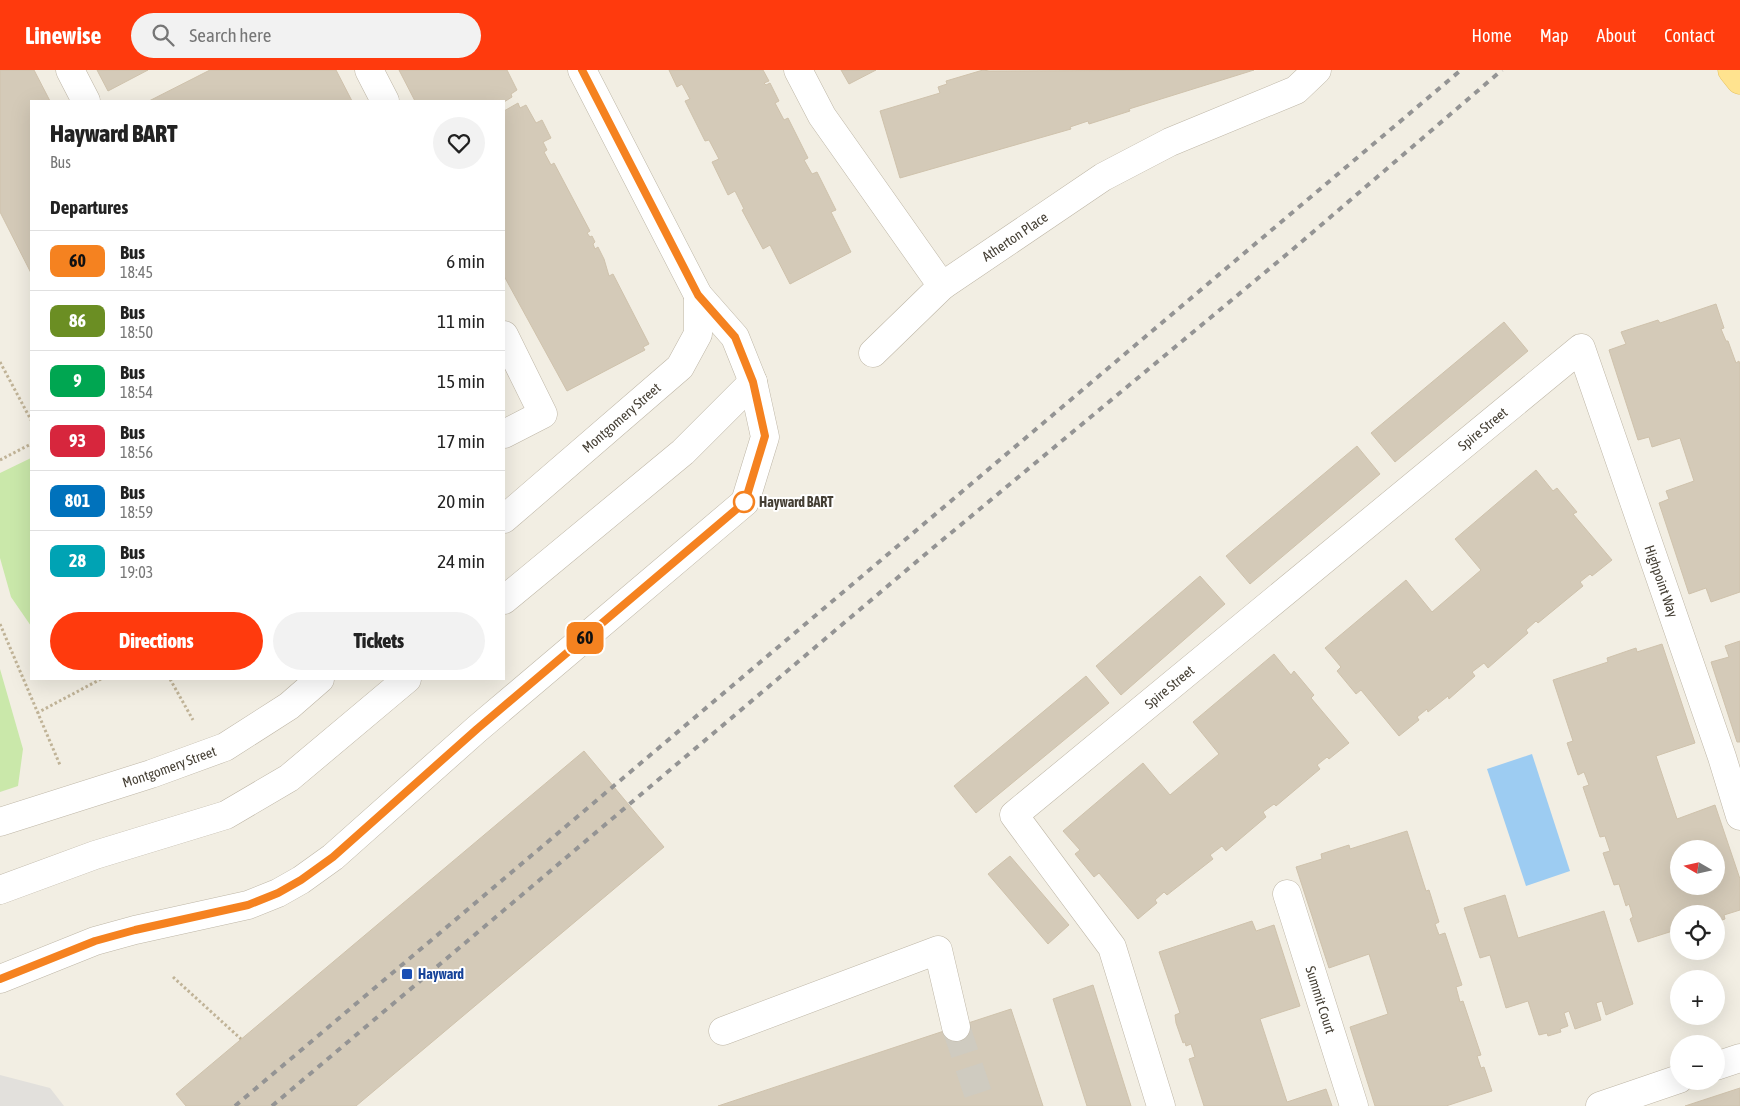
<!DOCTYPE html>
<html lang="en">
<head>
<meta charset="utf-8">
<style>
  body { margin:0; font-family:"Asap Condensed",sans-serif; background:#f2f2f2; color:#222; height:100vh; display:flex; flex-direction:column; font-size:19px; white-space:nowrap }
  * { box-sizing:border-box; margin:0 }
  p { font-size:16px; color:#767676 }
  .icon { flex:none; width:28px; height:28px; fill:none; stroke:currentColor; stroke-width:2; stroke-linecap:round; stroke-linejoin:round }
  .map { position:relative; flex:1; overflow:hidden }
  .sheet { position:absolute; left:30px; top:30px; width:475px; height:580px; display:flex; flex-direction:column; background:#fff; border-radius:0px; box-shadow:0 5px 20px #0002 }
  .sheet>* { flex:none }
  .badge { padding:0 10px; border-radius:8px; font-size:18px; line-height:32px }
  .needle { width:32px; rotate:279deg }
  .tools { position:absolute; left:1670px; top:770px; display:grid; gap:10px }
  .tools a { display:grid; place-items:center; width:55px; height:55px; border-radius:50%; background:#fff; box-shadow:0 5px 20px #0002; font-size:25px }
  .map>.badge { position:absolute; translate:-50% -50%; box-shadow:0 0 0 2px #fff }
  h2 { padding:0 20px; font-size:19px; line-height:45px }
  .round { display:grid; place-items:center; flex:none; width:52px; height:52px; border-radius:26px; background:#f2f2f2 }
  .overview { display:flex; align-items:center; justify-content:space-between; height:85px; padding:0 20px }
  h1 { font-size:24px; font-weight:800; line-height:38px }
  .button { display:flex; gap:10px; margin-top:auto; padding:10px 20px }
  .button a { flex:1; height:58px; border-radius:30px; background:#ff3a0d; color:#fff; font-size:20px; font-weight:800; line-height:58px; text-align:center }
  .button a+a { background:#f2f2f2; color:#222 }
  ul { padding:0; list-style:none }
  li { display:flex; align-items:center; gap:15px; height:60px; padding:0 20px; border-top:1px solid #e0e0e0 }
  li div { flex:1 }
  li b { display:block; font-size:19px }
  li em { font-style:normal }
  li .badge { min-width:55px; font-weight:700; text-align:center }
  header { display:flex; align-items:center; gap:30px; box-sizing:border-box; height:70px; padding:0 25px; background:#ff3a0d; color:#fff }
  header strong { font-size:24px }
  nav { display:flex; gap:28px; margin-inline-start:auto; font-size:18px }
  .search { width:350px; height:45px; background:#f2f2f2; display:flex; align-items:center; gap:12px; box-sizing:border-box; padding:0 18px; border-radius:28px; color:#767676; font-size:19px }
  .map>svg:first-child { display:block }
  .green { fill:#cae8aa }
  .parking { fill:#e2e0dc }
  .water { fill:#9dccf2 }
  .building { fill:#d4cab8; stroke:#cfc2ac; fill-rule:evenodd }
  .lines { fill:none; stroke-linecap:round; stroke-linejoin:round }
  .minor-tunnel { stroke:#cfcbc0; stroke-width:28; stroke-dasharray:28 14; stroke-linecap:butt }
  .minor-casing { stroke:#beb6a6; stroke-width:29 }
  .major-casing { stroke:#e6c25d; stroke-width:29 }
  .path { stroke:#c0b397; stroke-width:3; stroke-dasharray:2.5 2.5; stroke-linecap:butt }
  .minor { stroke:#fff; stroke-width:28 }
  .major { stroke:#ffe38f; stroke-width:28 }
  .rail { stroke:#949494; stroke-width:4; stroke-dasharray:6 6; stroke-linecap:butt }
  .line-casing { stroke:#fff; stroke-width:11 }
  .line { stroke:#f58220; stroke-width:8 }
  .stop-dot { fill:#fff; stroke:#f58220; stroke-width:2.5 }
  .transit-dot { fill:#1a4fb4; stroke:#fff; stroke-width:2 }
  .labels { text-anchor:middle; stroke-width:4; stroke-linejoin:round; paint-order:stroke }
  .street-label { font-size:14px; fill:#443e33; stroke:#fff }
  .stop-label { font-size:14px; font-weight:bold; fill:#443e33; stroke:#fff; text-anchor:start }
  .transit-label { font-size:14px; font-weight:bold; fill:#164399; stroke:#fff; text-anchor:start }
</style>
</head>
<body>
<header>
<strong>Linewise</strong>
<div class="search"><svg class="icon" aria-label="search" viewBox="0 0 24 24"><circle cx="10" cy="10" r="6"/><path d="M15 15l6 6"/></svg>Search here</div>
<nav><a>Home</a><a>Map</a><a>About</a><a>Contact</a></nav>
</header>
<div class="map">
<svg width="1740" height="1036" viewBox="0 0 1740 1036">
  <rect width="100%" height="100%" fill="#f2eee3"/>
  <path class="green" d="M31,388V556L11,527L0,488V403Z
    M0,599L23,679L18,716L0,722Z"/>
  <path class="parking" d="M0,1005L50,1018L64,1036H0Z"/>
  <path class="water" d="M1532,684L1570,801L1526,816L1487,699Z"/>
  <path class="building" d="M0,0H34L50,31H31V203L0,142Z
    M97,0H148L108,21Z
    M210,0H336L352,31H149Z
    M399,0H507L517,20L511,24L512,27L504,32L415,31Z
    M669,0H763L769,11L764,13L766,15L770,13L779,31L775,33L784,50L788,48L808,88L804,90L812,104L817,102L836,140L831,142L851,182L790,214L770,175L763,179L742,140L744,139L735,121L728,125L712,92L719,89L709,70L705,71L685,31L690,29L682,14L677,17Z
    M841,0H876L849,14Z
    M983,0L989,1L1254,0L1129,39L1130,41L1089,54L1088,51L1070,57L1071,59L900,108L880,41L940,23L938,17L947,14L946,11Z
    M518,33L520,38L526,35L536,53L542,50L551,68L543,72L547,80L544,82L551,95L554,93L590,161L587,163L590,167L592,166L595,172L593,174L595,179L598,177L604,189L609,206L613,204L649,274L643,277L645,280L567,321L504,206V41Z
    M1716,234L1724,258L1721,259L1726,271H1728L1736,293L1739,291L1740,295V522L1711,532L1706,518L1689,524L1659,433L1669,429L1666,421L1694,411L1680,368L1652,377L1649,367L1638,370L1609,280L1626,274L1621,262L1658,250L1660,253Z
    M1504,252L1528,281L1395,392L1371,363Z
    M1357,376L1380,404L1250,514L1226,486Z
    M1536,400L1553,421L1557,418L1577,442L1573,444L1612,490L1592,506L1590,504L1580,512L1583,516L1538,553L1536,551L1526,560L1528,563L1488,598L1484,593L1472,602L1475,606L1449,629L1448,626L1428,642L1427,639L1417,647L1419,650L1399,666L1361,620L1356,624L1337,601L1341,597L1325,578L1406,510L1432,542L1481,500L1455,469Z
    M1200,506L1225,534L1121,625L1096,596Z
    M1740,571V672H1737L1711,592L1729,587L1725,576Z
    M1662,574L1695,673L1656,686L1677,749L1715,735L1740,809V840L1724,845L1725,849L1716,852V844H1679V859L1638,872L1630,849L1633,847L1629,834L1626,836L1619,814L1614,815L1603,783L1610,781L1605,766L1600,767L1583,717L1589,715L1584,702L1578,705L1567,673L1573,671L1553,610L1608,592L1607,588L1636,578L1637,582ZM1679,779H1716V816H1679Z
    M1274,584L1291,605L1294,601L1314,625L1311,628L1349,673L1329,689L1327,687L1317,695L1320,699L1276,736L1274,734L1263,742L1266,747L1226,781L1222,776L1210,785L1213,789L1167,825L1164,822L1155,830L1157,833L1138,849L1099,803L1094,807L1075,784L1080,780L1063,761L1143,693L1170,725L1219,684L1193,652Z
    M1086,606L1109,633L976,743L954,716Z
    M584,681L664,777L356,1036H186L176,1024Z
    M1407,761L1426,821L1429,820L1439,852L1435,854L1439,865L1445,863L1462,915L1456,917L1460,932L1463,931L1481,985L1477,986L1481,998L1484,997L1492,1021L1446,1036H1375L1350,957L1388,944L1369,884L1329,898L1296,797L1322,789L1321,784L1349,775L1350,779Z
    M1010,786L1069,855L1048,874L988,804Z
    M1505,825L1518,868L1604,841L1633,934L1606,945L1602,931L1596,933L1601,950L1575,959L1569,941L1564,943L1568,956L1560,959L1561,962L1548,966L1547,963L1539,965L1528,931L1506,938L1490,885L1480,888L1464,838Z
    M1252,851L1256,861L1274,855L1300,936L1260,949L1287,1032L1326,1019L1332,1036H1204L1189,989L1195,987L1191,974L1186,976L1185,972L1183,973L1176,953L1175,945L1180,943L1159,882Z
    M1093,915L1131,1036H1087L1053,929Z
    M1011,939L1043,1036H718L956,957Z
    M1740,1018V1036H1685Z"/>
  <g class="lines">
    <path class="minor-tunnel" d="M956,957L982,1036"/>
    <g class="minor-casing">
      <g id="minor">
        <path d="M70,0L86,31"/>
        <path d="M369,0L385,31"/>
        <path id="s1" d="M798,0L822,46L942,216L1103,107L1170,72L1296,20L1317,0"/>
        <path d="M504,265L543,344L504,364"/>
        <path d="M873,283L942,216"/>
        <path id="s2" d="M504,449L680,297L698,264V225"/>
        <path d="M504,530L683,382L753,312"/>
        <path id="s3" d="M0,752L151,704L225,677L289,636L320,609"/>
        <path d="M0,820L95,785L226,745L289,708L407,609"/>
        <path id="s4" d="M1287,824L1354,1036"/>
        <path d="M0,909L95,871L135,860L248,835L278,823L301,810L333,787L477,659L745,432L765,367L753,312L735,267L698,225L582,0"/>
        <path d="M723,961L938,880L956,957"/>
        <path d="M1716,996L1740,988"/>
        <path id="s5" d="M1161,1036L1112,877L1014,745L1581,278L1722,687L1740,746"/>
        <path d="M1600,1036L1679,1009"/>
      </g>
    </g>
    <g class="major-casing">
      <path id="major" d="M1732,0L1740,10"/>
    </g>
    <path class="path" d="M0,292L31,350
      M0,390L31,374
      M0,554L60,695
      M170,609L193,650
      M37,643L101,609
      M173,907L241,969"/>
    <use href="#minor" class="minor"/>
    <use href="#major" class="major"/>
    <path class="rail" d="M235,1036L1461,0
      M272,1036L928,482L1292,180L1502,0"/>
  </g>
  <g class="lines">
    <g class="line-casing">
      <path id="line" d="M0,909L95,871L135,860L248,835L278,823L301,810L333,787L477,659L745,432L765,366L753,312L735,267L698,225L582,0"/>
    </g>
    <use href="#line" class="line"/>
  </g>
  <circle class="stop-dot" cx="744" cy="432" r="10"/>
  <rect class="transit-dot" x="401" y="898" width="12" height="12" rx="2.5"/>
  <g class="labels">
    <g class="street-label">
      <text dy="5" stroke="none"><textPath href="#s1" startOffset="348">Atherton Place</textPath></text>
      <text dy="5" stroke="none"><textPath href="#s2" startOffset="155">Montgomery Street</textPath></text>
      <text dy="5" stroke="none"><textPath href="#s5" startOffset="938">Spire Street</textPath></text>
      <text dy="5" stroke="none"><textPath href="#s5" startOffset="1312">Highpoint Way</textPath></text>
      <text dy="5" stroke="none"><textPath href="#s5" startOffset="532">Spire Street</textPath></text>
      <text dy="5" stroke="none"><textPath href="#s3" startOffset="178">Montgomery Street</textPath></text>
      <text dy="5" stroke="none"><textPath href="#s4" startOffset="111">Summit Court</textPath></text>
    </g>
    <g class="stop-label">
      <text x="759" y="437">Hayward BART</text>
    </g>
    <g class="transit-label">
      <text x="418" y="909">Hayward</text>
    </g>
  </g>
</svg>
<div class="tools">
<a><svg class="needle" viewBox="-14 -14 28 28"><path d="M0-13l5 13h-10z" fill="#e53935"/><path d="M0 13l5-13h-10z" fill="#767676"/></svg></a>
<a><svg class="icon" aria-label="locate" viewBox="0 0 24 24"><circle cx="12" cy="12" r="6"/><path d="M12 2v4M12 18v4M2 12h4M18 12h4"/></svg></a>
<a>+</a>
<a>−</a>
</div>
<b class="badge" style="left:585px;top:568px;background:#f58220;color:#111">60</b>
<section class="sheet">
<div class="overview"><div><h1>Hayward BART</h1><p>Bus</p></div><a class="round"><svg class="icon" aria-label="heart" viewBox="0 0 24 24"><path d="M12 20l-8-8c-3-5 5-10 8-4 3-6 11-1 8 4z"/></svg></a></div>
<h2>Departures</h2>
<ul>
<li><span class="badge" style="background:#f58220;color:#111">60</span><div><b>Bus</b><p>18:45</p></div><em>6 min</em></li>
<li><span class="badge" style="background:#6b8e23;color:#fff">86</span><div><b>Bus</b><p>18:50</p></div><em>11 min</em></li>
<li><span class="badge" style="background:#00a651;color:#fff">9</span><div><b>Bus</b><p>18:54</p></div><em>15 min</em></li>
<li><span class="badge" style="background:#d7263d;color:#fff">93</span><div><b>Bus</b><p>18:56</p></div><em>17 min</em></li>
<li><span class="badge" style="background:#0072bc;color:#fff">801</span><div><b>Bus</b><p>18:59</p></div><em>20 min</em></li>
<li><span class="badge" style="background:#00a3b4;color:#fff">28</span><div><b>Bus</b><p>19:03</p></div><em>24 min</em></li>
</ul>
<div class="button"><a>Directions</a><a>Tickets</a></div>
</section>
</div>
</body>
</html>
